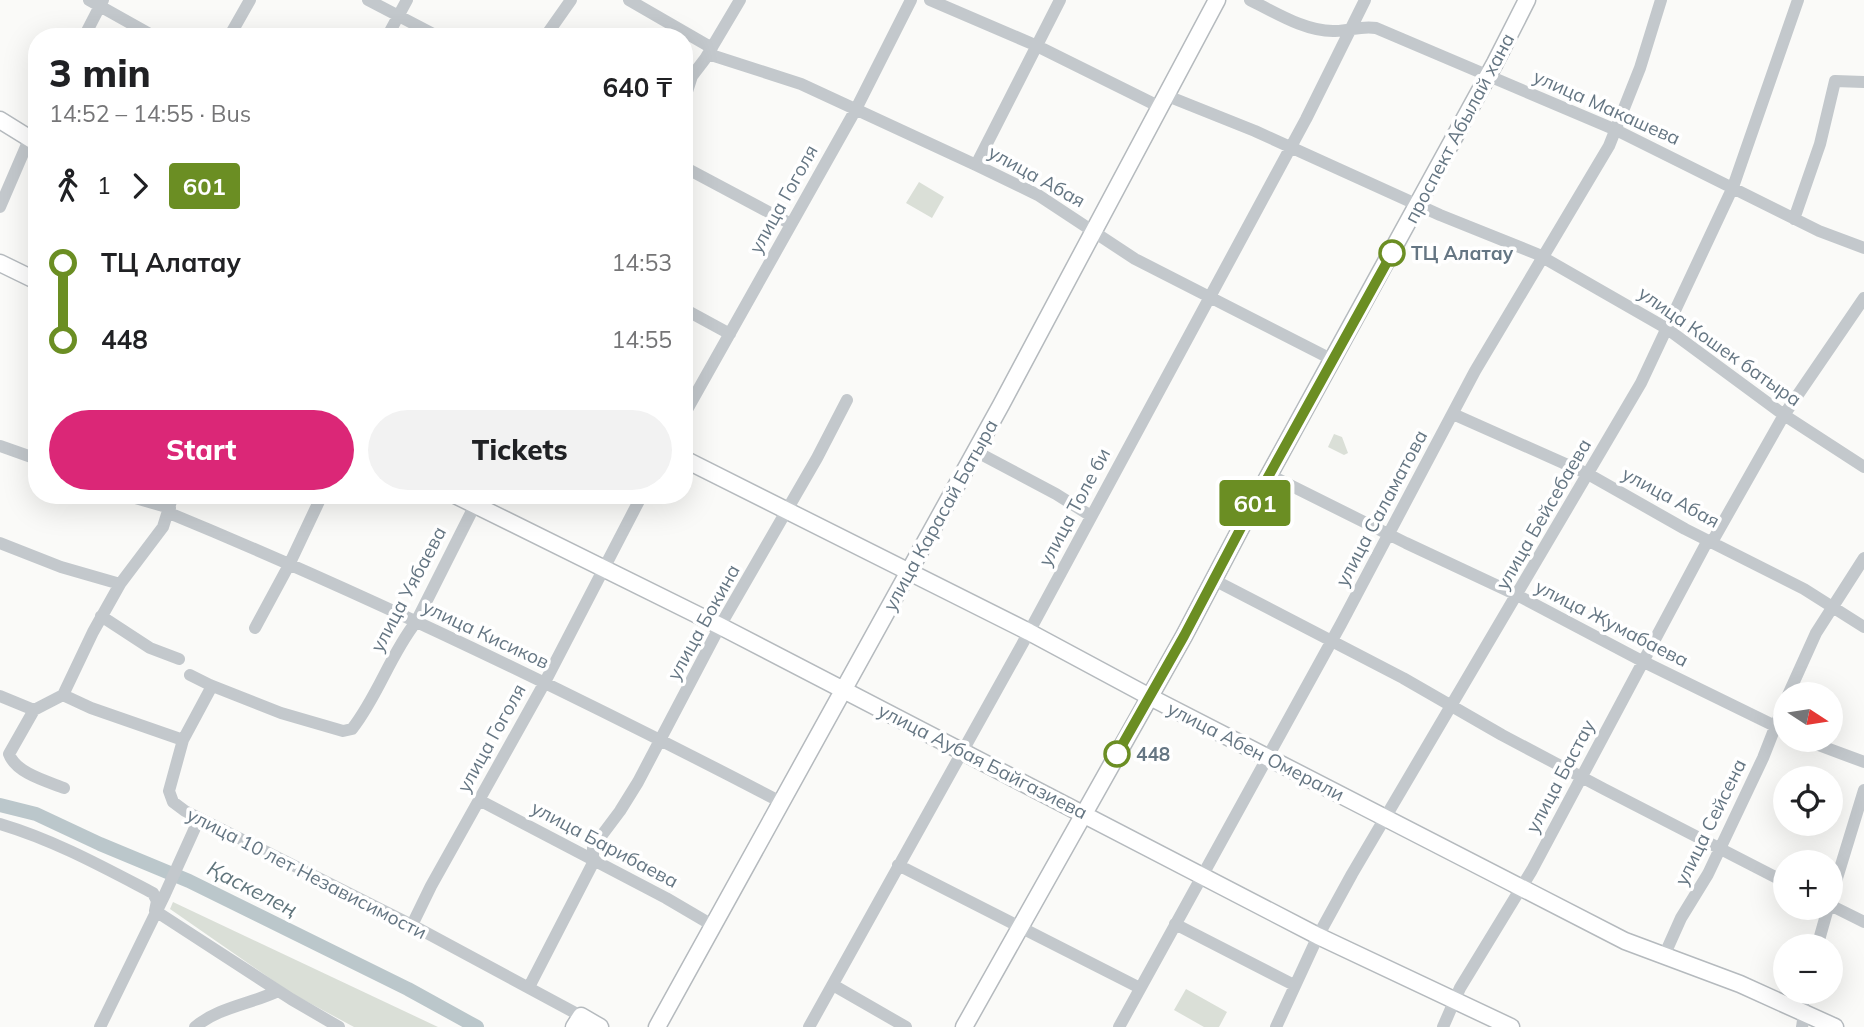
<!DOCTYPE html>
<html lang="en">
<head>
<meta charset="utf-8">
<style>
  body { margin:0; font-family:Mulish,sans-serif; background:#f2f2f2; color:#202124; height:100vh; display:flex; flex-direction:column; font-size:26px; white-space:nowrap }
  * { box-sizing:border-box; margin:0 }
  p { font-size:23px; color:#757577 }
  .icon { flex:none; width:38px; height:38px; fill:none; stroke:currentColor; stroke-width:2; stroke-linecap:round; stroke-linejoin:round }
  .map { position:relative; flex:1; overflow:hidden }
  .side { position:absolute; left:28px; top:28px; width:665px; height:476px; display:flex; flex-direction:column; background:#fff; border-radius:28px; box-shadow:0 7px 28px #0002 }
  .side>* { flex:none }
  .badge { padding:0 14px; border-radius:5px; font-size:24px; line-height:46px }
  .needle { width:46px; rotate:102deg }
  .tools { position:absolute; left:1773px; top:682px; display:grid; gap:14px }
  .tools a { display:grid; place-items:center; width:70px; height:70px; border-radius:50%; background:#fff; box-shadow:0 7px 28px #0002; font-size:35px }
  .map>.badge { position:absolute; translate:-50% -50%; box-shadow:0 0 0 4px #fff }
  .legs { display:flex; align-items:center; gap:10px; height:77px; padding:0 21px; font-size:23px }
  .legs p { margin-inline-start:auto }
  .summary { display:flex; align-items:center; justify-content:space-between; height:119px; padding:0 21px }
  h1 { font-size:38px; font-weight:800; line-height:52px }
  .action { display:flex; gap:14px; margin-top:auto; padding:14px 21px }
  .action a { flex:1; height:80px; border-radius:42px; background:#db2777; color:#fff; font-size:28px; font-weight:800; line-height:80px; text-align:center }
  .action a+a { background:#f2f2f2; color:#202124 }
  ul { padding:0 21px; list-style:none }
  li { display:flex; align-items:center; gap:24px; height:77px; font-size:26px }
  li i { display:grid; place-items:center; width:10px; height:100%; margin:0 9px; background:currentColor }
  li i::after { content:''; width:18px; height:18px; margin:-9px; border:5px solid; border-radius:50%; background:#fff }
  li p { margin-inline-start:auto }
  li:first-child i { background:linear-gradient(#0000 50%,currentColor 0) }
  li:last-child i { background:linear-gradient(currentColor 50%,#0000 0) }
  .map>svg:first-child { display:block }
  .green { fill:#dadfd7 }
  .lines { fill:none; stroke-linecap:round; stroke-linejoin:round }
  .river { stroke:#bbc7cb; stroke-width:14 }
  .major-casing { stroke:#b5babe; stroke-width:19 }
  .minor { stroke:#c3c8cc; stroke-width:12 }
  .major { stroke:#fff; stroke-width:16 }
  .line-1-casing { stroke:#fff; stroke-width:16 }
  .line-1 { stroke:#6b8e23; stroke-width:10 }
  .stop-1-dot { fill:#fff; stroke:#6b8e23; stroke-width:3.5 }
  .labels { text-anchor:middle; stroke-width:7; stroke-linejoin:round; paint-order:stroke }
  .street-label { font-size:19px; fill:#657683; stroke:#fff }
  .stop-label { font-size:19px; font-weight:bold; fill:#657683; stroke:#fff; text-anchor:start }
  .water-label { font-size:21px; font-style:italic; fill:#60757c; stroke:#fff }
</style>
</head>
<body>
<div class="map">
<svg width="1864" height="1027" viewBox="0 0 1864 1027">
  <rect width="100%" height="100%" fill="#fafaf8"/>
  <path class="green" d="M919,182L944,197L932,218L906,203Z
    M1334,434L1342,437L1348,453L1344,455L1328,447Z
    M173,902L438,1027H354L291,993L170,909Z
    M1186,989L1227,1012L1219,1027H1204L1174,1010Z"/>
  <g class="lines">
    <path class="river" d="M0,805L36,814L100,844L189,881L408,989L477,1027"/>
    <g class="major-casing">
      <path id="major" d="M0,120L37,143
        M0,263L37,281
        M684,459L1029,632L1150,697L1625,941L1740,984L1835,1027
        M455,495L720,626L1318,936L1511,1027
        M574,1027L581,1016L600,1027
        M657,1027L1001,405L1217,0
        M964,1027L1184,636L1263,486L1495,63L1527,0"/>
    </g>
    <path class="minor" d="M89,0L155,37
      M368,0L439,37
      M629,0L712,48
      M930,0L1035,45L1160,107
      M1250,0C1275,12 1304,31 1333,31C1348,32 1360,25 1376,28L1616,130L1819,231L1864,248
      M84,37L103,0
      M229,37L250,0
      M387,37L407,0
      M545,37L571,0
      M708,54L801,84L976,165L1038,195L1135,259L1333,360
      M1165,95L1255,131L1440,215L1537,254L1666,328L1784,415L1864,467
      M684,101L692,76L705,59L740,0
      M976,165L1060,0
      M684,167L791,224
      M0,207L37,121
      M1794,219L1820,144L1835,81L1864,82
      M684,309L730,334
      M1453,414L1588,474L1685,529L1804,589L1864,627
      M684,415L856,109L911,0
      M0,446L37,459
      M975,451L1056,494L1091,516
      M1270,475L1406,543L1517,595L1642,661L1785,731
      M125,495L170,508
      M169,513C378,599 581,698 781,802
      M1712,542L1784,415L1864,298
      M0,543L61,567L120,584
      M1214,580L1403,678L1502,735L1604,789L1785,882
      M101,616L150,648L179,659
      M255,628L289,565L322,495
      M190,675L210,685L281,713L343,731L352,729C378,696 390,655 416,622L480,495
      M63,695L91,708L183,740L169,791L173,802L185,811L412,925L581,1016
      M63,695L93,632L120,584L163,527L173,495
      M1788,695L1816,633L1864,558
      M0,696L34,710L63,695
      M34,710L9,754C16,773 46,781 64,788
      M183,740L212,686
      M1805,740L1864,762
      M479,800L666,898L712,925
      M0,824C54,840 103,867 153,893L157,901L155,911
      M593,860V847L620,811L638,782L720,626L817,458L847,400
      M898,865L1140,988
      M1830,901L1864,790
      M1830,905L1864,922
      M157,912L291,999L339,1027
      M1175,924L1294,985
      M412,925L431,886L545,682L642,495
      M1817,947L1828,908
      M1664,956L1681,918L1708,874L1763,758L1785,702
      M833,985L906,1027
      M529,987L594,861
      M100,1027L165,894L199,819
      M195,1027C219,1007 251,1004 278,991
      M809,1027L1029,632L1306,119L1365,0
      M1119,1027L1341,624L1475,371L1609,146L1640,68L1661,0
      M1276,1027L1318,936L1352,874L1641,383L1733,187L1798,0
      M1443,1027L1460,988L1532,870L1708,540
      M1802,1027C1805,1015 1801,1004 1804,992"/>
    <use href="#major" class="major"/>
  </g>
  <g class="lines">
    <g class="line-1-casing">
      <path id="line-1" d="M1117,754L1184,636L1263,486L1392,253"/>
    </g>
    <use href="#line-1" class="line-1"/>
  </g>
  <g class="stop-1-dot">
    <circle cx="1392" cy="253" r="12"/>
    <circle cx="1117" cy="754" r="12"/>
  </g>
  <g class="labels">
    <g class="street-label">
      <text transform="translate(1607 107) rotate(24)" y="7">улица Макашева</text>
      <text transform="translate(1459 128) rotate(-62)" y="7">проспект Абылай хана</text>
      <text transform="translate(1037 176) rotate(29)" y="7">улица Абая</text>
      <text transform="translate(783 199) rotate(-61)" y="7">улица Гоголя</text>
      <text transform="translate(1720 346) rotate(35)" y="7">улица Кошек батыра</text>
      <text transform="translate(1671 497) rotate(28)" y="7">улица Абая</text>
      <text transform="translate(1074 507) rotate(-62)" y="7">улица Толе би</text>
      <text transform="translate(1381 508) rotate(-62)" y="7">улица Саламатова</text>
      <text transform="translate(1543 514) rotate(-60)" y="7">улица Бейсебаева</text>
      <text transform="translate(940 515) rotate(-61)" y="7">улица Карасай Батыра</text>
      <text transform="translate(408 589) rotate(-62)" y="7">улица Уябаева</text>
      <text transform="translate(703 622) rotate(-61)" y="7">улица Бокина</text>
      <text transform="translate(1612 623) rotate(27)" y="7">улица Жумабаева</text>
      <text transform="translate(486 634) rotate(25)" y="7">улица Кисиков</text>
      <text transform="translate(491 738) rotate(-61)" y="7">улица Гоголя</text>
      <text transform="translate(1256 751) rotate(27)" y="7">улица Абен Омерали</text>
      <text transform="translate(983 761) rotate(27)" y="7">улица Аубая Байгазиева</text>
      <text transform="translate(1560 776) rotate(-62)" y="7">улица Бастау</text>
      <text transform="translate(1710 822) rotate(-64)" y="7">улица Сейсена</text>
      <text transform="translate(605 844) rotate(28)" y="7">улица Барибаева</text>
      <text transform="translate(307 873) rotate(27)" y="7">улица 10 лет Независимости</text>
    </g>
    <g class="stop-label">
      <text x="1411" y="260">ТЦ Алатау</text>
      <text x="1136" y="761">448</text>
    </g>
    <g class="water-label">
      <text transform="translate(252 889) rotate(27)" y="7">Қаскелең</text>
    </g>
  </g>
</svg>
<div class="tools">
<a><svg class="needle" viewBox="-14 -14 28 28"><path d="M0-13l5 13h-10z" fill="#e53935"/><path d="M0 13l5-13h-10z" fill="#757577"/></svg></a>
<a><svg class="icon" aria-label="locate" viewBox="0 0 24 24"><circle cx="12" cy="12" r="6"/><path d="M12 2v4M12 18v4M2 12h4M18 12h4"/></svg></a>
<a>+</a>
<a>−</a>
</div>
<b class="badge" style="left:1255px;top:503px;background:#6b8e23;color:#fff">601</b>
<section class="side">
<div class="summary"><div><h1>3 min</h1><p>14:52 – 14:55 · Bus</p></div><b>640 ₸</b></div>
<div class="legs"><svg class="icon" aria-label="walk" viewBox="0 0 24 24"><circle cx="13" cy="4" r="2"/><path d="M13 8l-2 6 4 7M11 14l-3 7M7 12l3-4h3l4 4"/></svg>1<svg class="icon" aria-label="forward" viewBox="0 0 24 24"><path d="M9 5l7 7-7 7"/></svg><b class="badge" style="background:#6b8e23;color:#fff">601</b></div>
<ul>
<li><i style="color:#6b8e23"></i><b>ТЦ Алатау</b><p>14:53</p></li>
<li><i style="color:#6b8e23"></i><b>448</b><p>14:55</p></li>
</ul>
<div class="action"><a>Start</a><a>Tickets</a></div>
</section>
</div>
</body>
</html>
